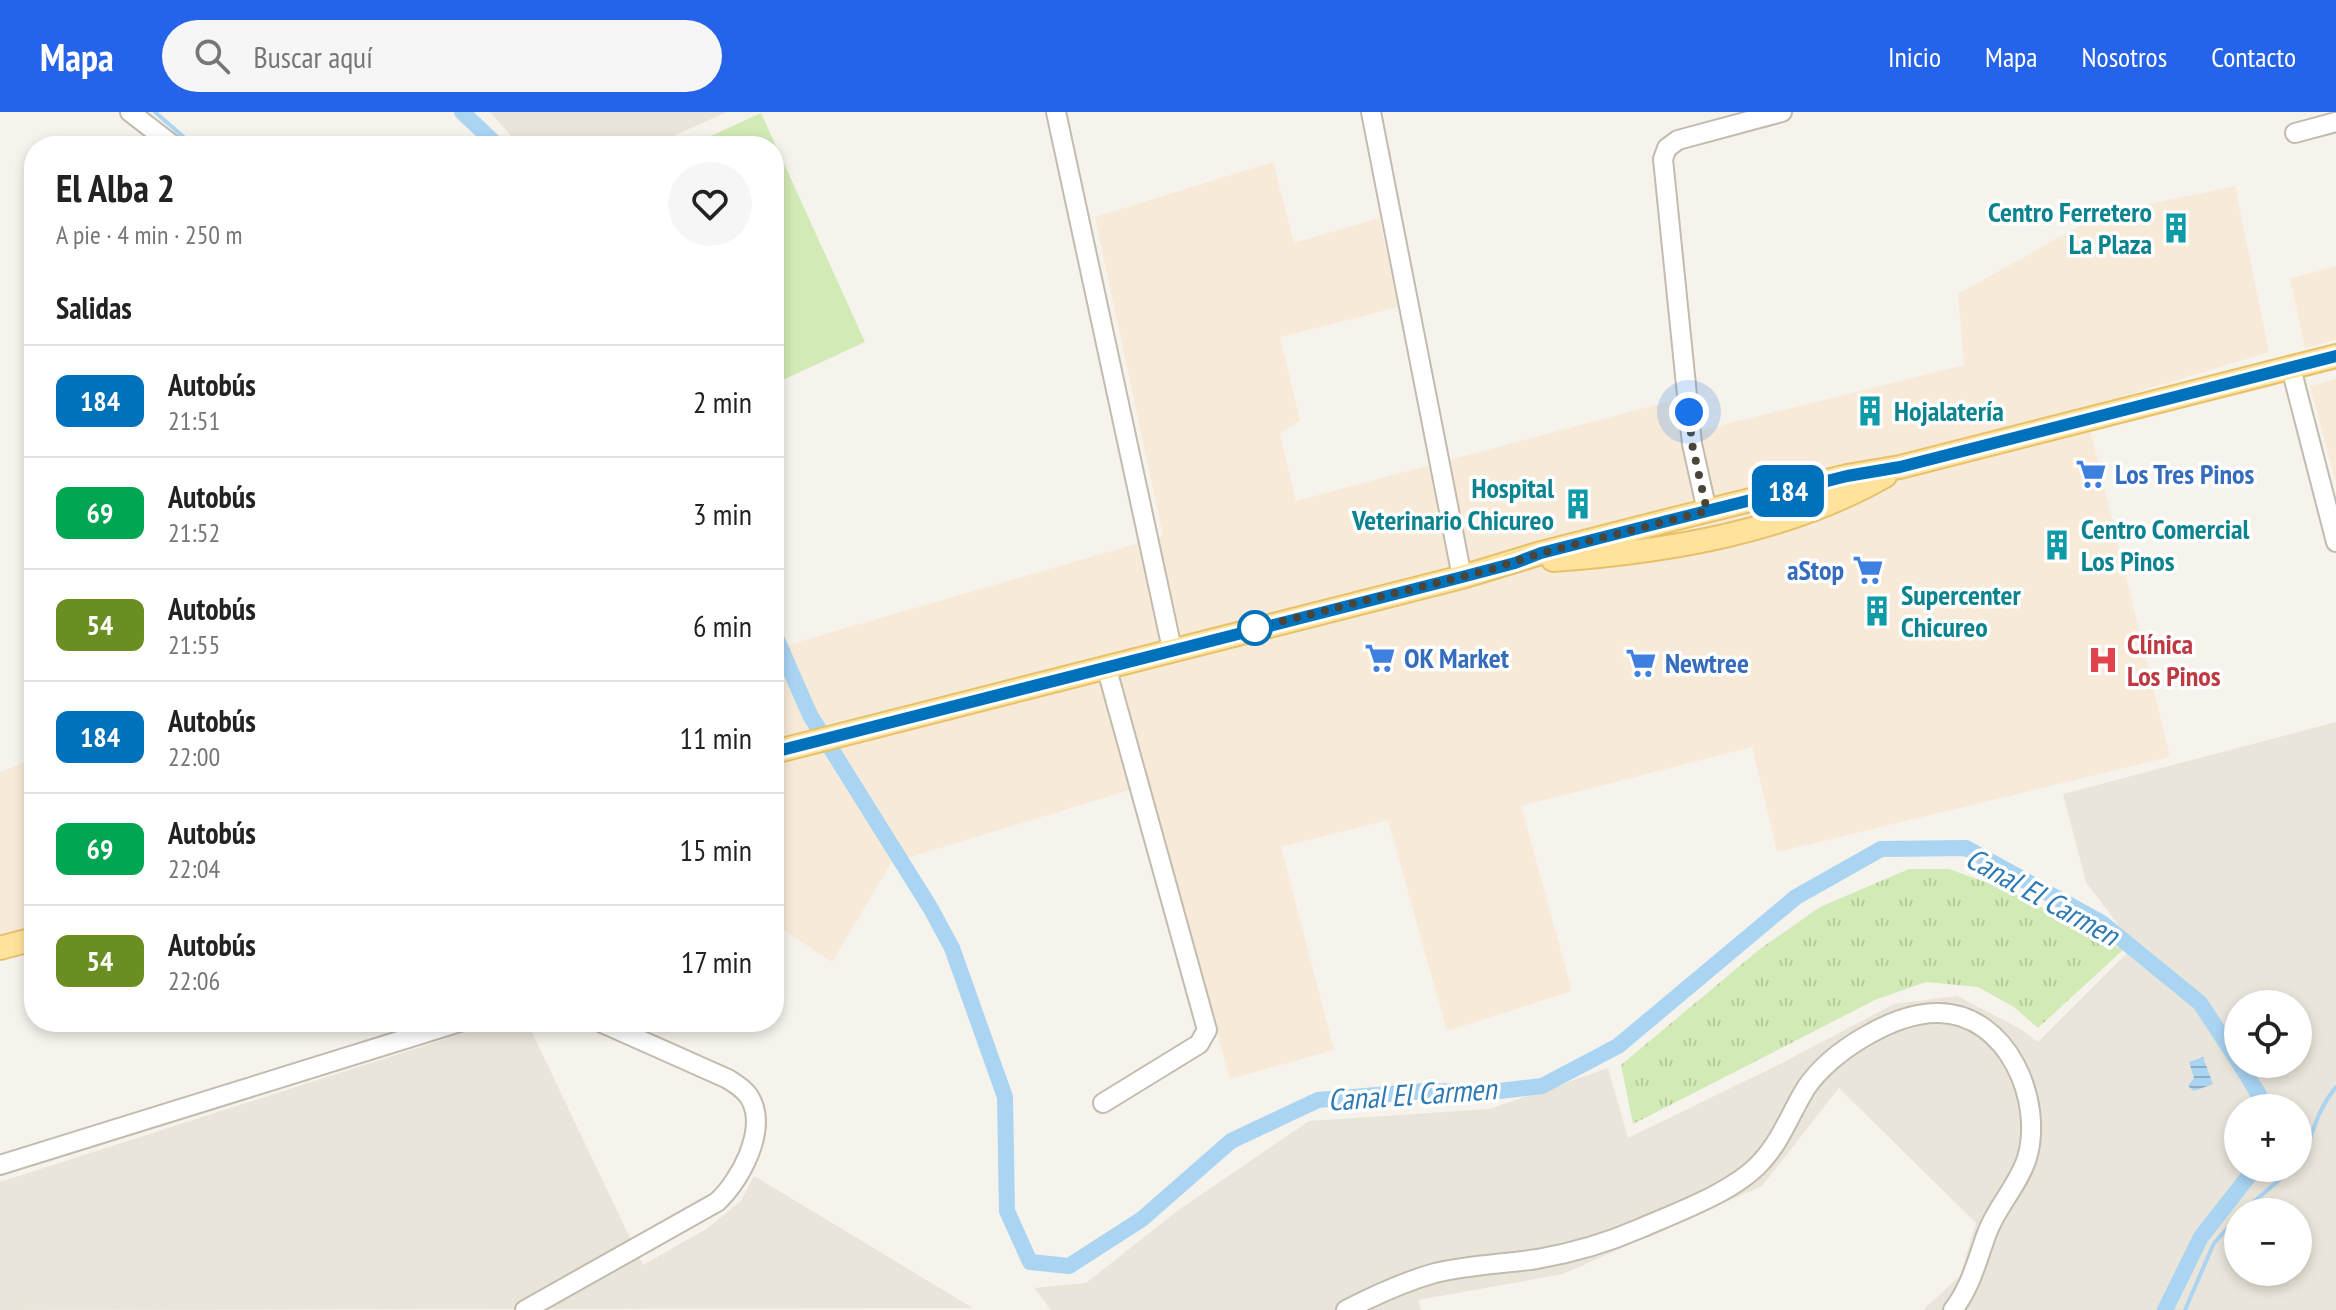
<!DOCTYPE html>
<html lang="es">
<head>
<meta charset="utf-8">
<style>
  body { margin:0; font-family:"PT Sans Narrow",sans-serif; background:#f6f6f6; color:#222; height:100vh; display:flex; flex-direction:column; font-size:30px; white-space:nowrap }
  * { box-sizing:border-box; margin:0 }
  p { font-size:26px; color:#767676 }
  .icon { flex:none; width:44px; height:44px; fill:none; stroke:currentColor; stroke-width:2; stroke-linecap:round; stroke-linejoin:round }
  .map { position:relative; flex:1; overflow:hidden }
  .panel { position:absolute; left:24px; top:24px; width:760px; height:896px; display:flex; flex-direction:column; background:#fff; border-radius:32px; box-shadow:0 4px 12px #0003 }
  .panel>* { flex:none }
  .badge { padding:0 16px; border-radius:12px; font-size:28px; line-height:52px }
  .controls { position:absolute; left:2224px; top:878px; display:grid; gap:16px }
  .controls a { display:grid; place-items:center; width:88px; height:88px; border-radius:50%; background:#fff; box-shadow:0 4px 12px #0003; font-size:40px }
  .you { position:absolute; width:40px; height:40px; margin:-20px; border:6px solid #fff; border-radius:50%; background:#1a73e8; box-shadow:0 0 0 12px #1a73e833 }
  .map>.badge { position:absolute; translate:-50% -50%; box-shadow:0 0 0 4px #fff }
  h2 { padding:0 32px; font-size:30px; line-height:72px }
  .round { display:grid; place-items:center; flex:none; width:84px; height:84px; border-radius:42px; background:#f6f6f6 }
  .head { display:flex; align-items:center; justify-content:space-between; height:136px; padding:0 32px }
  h1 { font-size:38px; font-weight:700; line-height:60px }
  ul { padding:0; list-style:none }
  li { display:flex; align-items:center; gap:24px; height:112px; padding:0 32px; border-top:2px solid #e0e0e0 }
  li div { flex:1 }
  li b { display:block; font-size:30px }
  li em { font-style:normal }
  li .badge { min-width:88px; font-weight:700; text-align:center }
  header { display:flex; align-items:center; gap:48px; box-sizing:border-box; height:112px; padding:0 40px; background:#2563eb; color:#fff }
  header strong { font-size:38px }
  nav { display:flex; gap:44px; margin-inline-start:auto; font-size:28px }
  .search { width:560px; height:72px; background:#f6f6f6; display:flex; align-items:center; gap:20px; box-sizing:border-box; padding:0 28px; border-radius:44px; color:#767676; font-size:30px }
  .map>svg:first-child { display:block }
  .residential { fill:#eae5da; fill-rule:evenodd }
  .commercial { fill:#f7ead8 }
  .grass { fill:url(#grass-tufts) }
  .pitch { fill:#d2eab5 }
  .water { fill:url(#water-rules) }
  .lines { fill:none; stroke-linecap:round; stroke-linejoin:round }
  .stream { stroke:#a9d4f2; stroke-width:4 }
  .canal { stroke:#a9d4f2; stroke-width:16 }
  .minor-casing { stroke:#c2bbae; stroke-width:22 }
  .major-casing { stroke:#e6c16a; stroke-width:26 }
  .minor { stroke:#fff; stroke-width:18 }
  .major { stroke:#ffe39c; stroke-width:22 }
  .line-casing { stroke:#fff; stroke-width:18 }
  .line { stroke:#0072bc; stroke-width:12 }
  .walk { stroke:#4b4439; stroke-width:8; stroke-dasharray:0 14.4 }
  .stop-dot { fill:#fff; stroke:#0072bc; stroke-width:4 }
  .labels { text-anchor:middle; stroke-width:7; stroke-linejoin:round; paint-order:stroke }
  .culture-label { font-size:28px; font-weight:bold; fill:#0d838f; stroke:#fff; text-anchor:start }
  .shop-label { font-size:28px; font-weight:bold; fill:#366cbe; stroke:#fff; text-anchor:start }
  .health-label { font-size:28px; font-weight:bold; fill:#be3a42; stroke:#fff; text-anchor:start }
  .water-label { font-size:30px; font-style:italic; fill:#2e7ab2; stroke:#fff }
</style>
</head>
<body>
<header>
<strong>Mapa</strong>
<div class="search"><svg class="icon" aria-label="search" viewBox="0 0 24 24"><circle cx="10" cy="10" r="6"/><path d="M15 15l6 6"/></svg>Buscar aquí</div>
<nav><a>Inicio</a><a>Mapa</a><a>Nosotros</a><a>Contacto</a></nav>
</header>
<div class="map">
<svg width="2336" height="1198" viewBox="0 0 2336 1198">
  <defs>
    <pattern id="grass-tufts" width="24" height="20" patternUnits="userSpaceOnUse" patternTransform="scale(2)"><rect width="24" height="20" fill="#d2eab5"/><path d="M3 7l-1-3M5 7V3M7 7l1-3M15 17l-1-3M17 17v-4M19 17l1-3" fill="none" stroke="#b6ca9c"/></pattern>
    <pattern id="water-rules" width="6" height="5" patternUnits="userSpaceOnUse" patternTransform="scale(2)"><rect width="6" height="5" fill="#a9d4f2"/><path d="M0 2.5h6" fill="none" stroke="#8caec5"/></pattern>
  </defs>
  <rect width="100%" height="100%" fill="#f6f3ec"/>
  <path class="residential" d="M490,0H727L651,34H520Z
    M2336,610V1198H1923L1960,1164L1976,1111L1839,976L1762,1074L1563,1162L1418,1188L1421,1198H1051L1034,1176L1086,1171L1177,1099L1309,1009L1490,997L1608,956L1628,1026L1782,951L1894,892L1957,884L2019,916L2038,930L2134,834L2086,770L2063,682ZM2238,892H2298V952H2238ZM2238,996H2298V1056H2238ZM2238,1100H2298V1160H2238Z
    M498,910H527L643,1153L706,1117L741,1089L754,1064L973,1196L0,1198V1070Z"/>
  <path class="commercial" d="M1273,50L1294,131L1379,106L1398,195L1280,225L1300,308L1280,322L1296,389L1678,287L1682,323L1964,253L1958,182L2099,103L2235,74L2269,240L2085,296L2170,645L1777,740L1752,635L1521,694L1572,879L1447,919L1388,708L1281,735L1334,938L1230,967L1149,672L891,751L832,850L774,812V537L1163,424L1095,105Z
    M2336,154V228L2305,236L2290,167Z
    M2336,267V371L2310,274Z
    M34,647V818L0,828V660Z"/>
  <path class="grass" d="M1909,757H1949L2010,779L2123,838L2038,916L2014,895L1978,875L1926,870L1875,888L1633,1012L1621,953L1760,837L1820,795Z"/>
  <path class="pitch" d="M761,1L865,230L774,272V34H689Z"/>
  <path class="water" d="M2203,945L2213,972L2194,979L2188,974L2194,966L2189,950Z"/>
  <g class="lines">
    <path class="stream" d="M155,0L194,34
      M2298,1052L2302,1049C2313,1021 2317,998 2336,975
      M2242,1100L2293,1056
      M2185,1198L2214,1131L2238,1105"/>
    <path class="canal" d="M462,0L498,34
      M774,521L810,603L931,797L952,836L1005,985L1007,1099L1030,1150L1069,1154L1142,1107L1231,1029L1318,988L1424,979L1490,980L1542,974L1618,934L1796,785L1881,737L1966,736L2102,811L2200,891L2238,949
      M2240,952L2267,996
      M2165,1198L2201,1125L2255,1056"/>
    <g class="minor-casing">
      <path id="minor" d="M130,0L174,34
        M1056,0L1172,537
        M1371,0L1462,465
        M2295,21L2336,10
        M2291,256L2336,430
        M1707,399L1692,332L1663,47L1667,36L1678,28L1782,0
        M1103,991L1199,932L1207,918L1106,554
        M0,1053L460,910
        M525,1198L717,1090C740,1069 767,1019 751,988C746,978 737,973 728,967L600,910
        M1346,1198C1375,1183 1403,1170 1435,1161C1468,1153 1503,1152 1537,1147C1572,1141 1609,1130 1641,1116C1678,1100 1736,1079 1762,1049C1782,1027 1791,1000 1806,976C1830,940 1894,900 1939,901C2007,902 2044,988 2027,1046C2018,1074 1997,1094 1987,1121C1977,1148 1971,1175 1953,1198"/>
    </g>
    <g class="major-casing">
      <path id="major" d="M1553,448C1665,440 1787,420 1885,364
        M774,640L1462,465L1541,441L1674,407L1847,364L1900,355L2336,244
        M0,836L34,827"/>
    </g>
    <use href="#minor" class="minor"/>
    <use href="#major" class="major"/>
  </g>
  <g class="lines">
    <g class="line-casing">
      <path id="line" d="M774,640L1462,465L1515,451L1541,441L1647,414L1847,364L1900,355L2336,244"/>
    </g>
    <use href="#line" class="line"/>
    <path class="walk" d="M1255,516L1489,458L1541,441L1707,399L1692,332L1689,300"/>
  </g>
  <defs>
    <g id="building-bare" transform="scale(2.4)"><path d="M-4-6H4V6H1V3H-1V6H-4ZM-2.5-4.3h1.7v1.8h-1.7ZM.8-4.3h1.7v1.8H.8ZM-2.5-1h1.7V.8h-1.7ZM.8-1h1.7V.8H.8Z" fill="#0f9aa8" stroke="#fff" stroke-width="2.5" paint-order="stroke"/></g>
    <g id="supermarket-bare" transform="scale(2.4)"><path d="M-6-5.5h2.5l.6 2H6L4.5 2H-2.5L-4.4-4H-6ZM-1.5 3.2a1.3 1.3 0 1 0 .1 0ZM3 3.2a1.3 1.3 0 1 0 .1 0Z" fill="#3f7fe0" stroke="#fff" stroke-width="2.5" paint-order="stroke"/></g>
    <g id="hospital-bare" transform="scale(2.4)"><path d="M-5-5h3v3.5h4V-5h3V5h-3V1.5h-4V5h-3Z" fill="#e0444e" stroke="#fff" stroke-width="2.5" paint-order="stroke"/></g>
  </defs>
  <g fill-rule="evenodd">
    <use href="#building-bare" x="2176" y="116"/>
    <use href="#building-bare" x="1870" y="299"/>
    <use href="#supermarket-bare" x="2091" y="362"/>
    <use href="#building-bare" x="1578" y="392"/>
    <use href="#building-bare" x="2057" y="433"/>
    <use href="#supermarket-bare" x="1868" y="458"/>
    <use href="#building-bare" x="1877" y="499"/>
    <use href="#supermarket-bare" x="1380" y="546"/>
    <use href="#hospital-bare" x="2103" y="548"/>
    <use href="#supermarket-bare" x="1641" y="551"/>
  </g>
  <circle class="stop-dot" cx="1255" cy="516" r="16"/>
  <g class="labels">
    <g class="culture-label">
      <text x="2152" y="110" text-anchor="end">Centro Ferretero<tspan x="2152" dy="32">La Plaza</tspan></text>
      <text x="1894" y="309">Hojalatería</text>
      <text x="1554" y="386" text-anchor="end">Hospital<tspan x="1554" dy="32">Veterinario Chicureo</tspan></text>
      <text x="2081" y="427">Centro Comercial<tspan x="2081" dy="32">Los Pinos</tspan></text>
      <text x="1901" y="493">Supercenter<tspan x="1901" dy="32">Chicureo</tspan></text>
    </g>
    <g class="shop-label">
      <text x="2115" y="372">Los Tres Pinos</text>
      <text x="1844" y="468" text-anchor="end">aStop</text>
      <text x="1404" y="556">OK Market</text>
      <text x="1665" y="561">Newtree</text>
    </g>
    <g class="health-label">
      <text x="2127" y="542">Clínica<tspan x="2127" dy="32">Los Pinos</tspan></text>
    </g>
    <g class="water-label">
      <text transform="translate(2042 785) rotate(29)" y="10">Canal El Carmen</text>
      <text transform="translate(1412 983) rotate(-4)" y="10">Canal El Carmen</text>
    </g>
  </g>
</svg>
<div class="controls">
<a><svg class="icon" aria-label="locate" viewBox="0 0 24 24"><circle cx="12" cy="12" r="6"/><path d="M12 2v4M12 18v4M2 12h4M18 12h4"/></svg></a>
<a>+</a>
<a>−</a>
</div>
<div class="you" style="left:1689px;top:300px"></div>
<b class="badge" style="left:1788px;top:379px;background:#0072bc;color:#fff">184</b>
<section class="panel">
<div class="head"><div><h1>El Alba 2</h1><p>A pie · 4 min · 250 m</p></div><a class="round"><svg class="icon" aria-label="heart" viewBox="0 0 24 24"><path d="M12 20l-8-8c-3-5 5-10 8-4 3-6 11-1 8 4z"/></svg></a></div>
<h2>Salidas</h2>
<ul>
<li><span class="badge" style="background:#0072bc;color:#fff">184</span><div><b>Autobús</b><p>21:51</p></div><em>2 min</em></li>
<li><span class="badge" style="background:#00a651;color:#fff">69</span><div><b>Autobús</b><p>21:52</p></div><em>3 min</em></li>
<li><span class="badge" style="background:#6b8e23;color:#fff">54</span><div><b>Autobús</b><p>21:55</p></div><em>6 min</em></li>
<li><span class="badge" style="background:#0072bc;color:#fff">184</span><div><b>Autobús</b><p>22:00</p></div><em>11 min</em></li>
<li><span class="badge" style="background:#00a651;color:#fff">69</span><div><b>Autobús</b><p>22:04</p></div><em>15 min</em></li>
<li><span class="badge" style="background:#6b8e23;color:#fff">54</span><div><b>Autobús</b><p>22:06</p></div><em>17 min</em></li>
</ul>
</section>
</div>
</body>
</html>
